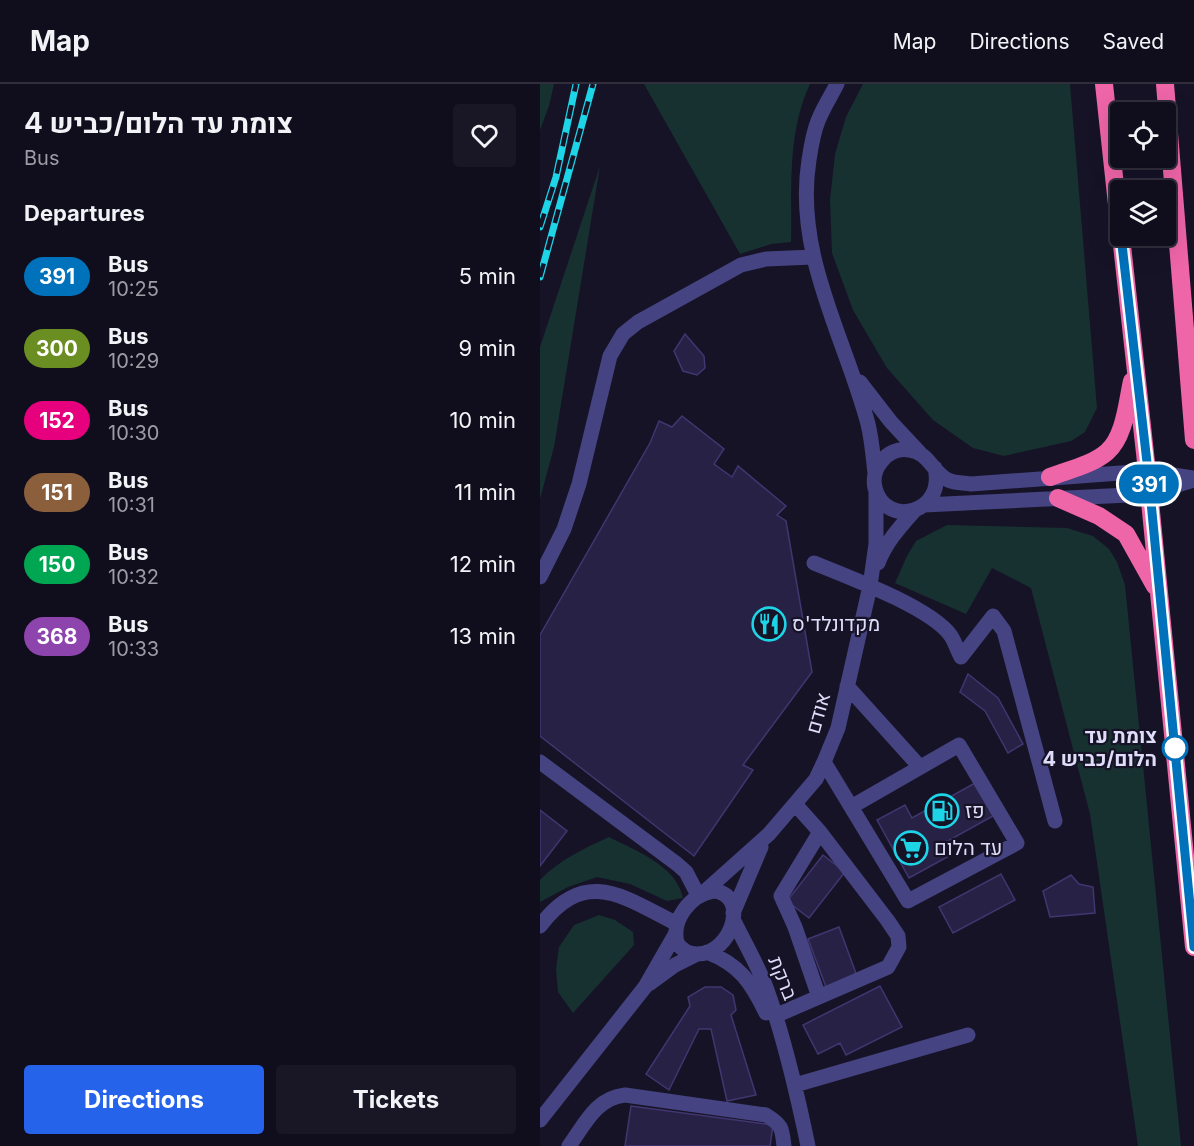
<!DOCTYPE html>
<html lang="en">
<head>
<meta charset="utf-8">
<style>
  body { margin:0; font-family:Inter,Heebo,sans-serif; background:#191726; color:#f1f3f6; height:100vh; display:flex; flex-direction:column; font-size:22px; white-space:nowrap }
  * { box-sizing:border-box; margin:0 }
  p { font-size:20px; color:#9c9ca4 }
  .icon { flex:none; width:33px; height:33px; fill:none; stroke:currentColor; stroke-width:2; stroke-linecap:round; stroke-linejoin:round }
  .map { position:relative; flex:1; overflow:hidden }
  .drawer { display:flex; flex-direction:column; background:#100e1d; width:540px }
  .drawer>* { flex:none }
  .badge { padding:0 12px; border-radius:20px; font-size:21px; line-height:39px }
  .tools { position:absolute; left:570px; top:18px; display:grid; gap:12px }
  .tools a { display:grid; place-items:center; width:66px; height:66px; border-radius:6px; background:#100e1d; box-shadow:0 6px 24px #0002,0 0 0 2px #302e3b; font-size:30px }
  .map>.badge { position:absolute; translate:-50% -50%; box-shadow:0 0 0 3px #fff }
  h2 { padding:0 24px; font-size:22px; line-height:54px }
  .round { display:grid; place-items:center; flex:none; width:63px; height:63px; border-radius:6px; background:#191726 }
  .headline { display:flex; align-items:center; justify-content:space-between; height:102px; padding:0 24px }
  h1 { font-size:28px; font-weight:700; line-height:45px }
  .cta { display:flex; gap:12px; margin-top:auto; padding:12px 24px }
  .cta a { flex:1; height:69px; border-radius:6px; background:#2563eb; color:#fff; font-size:24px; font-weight:700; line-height:69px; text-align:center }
  .cta a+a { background:#191726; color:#f1f3f6 }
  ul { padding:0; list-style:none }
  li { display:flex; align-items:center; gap:18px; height:72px; padding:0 24px }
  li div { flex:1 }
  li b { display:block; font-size:22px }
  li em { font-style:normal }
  li .badge { min-width:66px; font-weight:700; text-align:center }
  header { display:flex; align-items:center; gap:36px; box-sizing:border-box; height:84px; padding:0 30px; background:#100e1d; border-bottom:2px solid #302e3b }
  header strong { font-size:28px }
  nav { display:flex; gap:33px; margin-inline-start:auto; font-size:21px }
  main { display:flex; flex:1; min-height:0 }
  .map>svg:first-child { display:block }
  .green { fill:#173130 }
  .building { fill:#282146; stroke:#413670; stroke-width:1.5 }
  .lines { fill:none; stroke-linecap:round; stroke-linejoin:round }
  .minor { stroke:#454381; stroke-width:15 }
  .highway { stroke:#ee65a8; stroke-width:18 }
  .rail-casing { stroke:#1ed4e7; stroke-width:7 }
  .rail { stroke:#161327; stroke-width:4.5; stroke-dasharray:14; stroke-linecap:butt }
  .line-casing { stroke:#fff; stroke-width:14 }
  .line { stroke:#0072bc; stroke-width:9 }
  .stop-dot { fill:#fff; stroke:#0072bc; stroke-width:3 }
  .labels { text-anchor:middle; stroke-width:4.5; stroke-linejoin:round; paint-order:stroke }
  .poi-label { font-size:20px; fill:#e0ddfb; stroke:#161327; text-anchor:start }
  .street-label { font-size:20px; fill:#e0ddfb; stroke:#161327 }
  .stop-label { font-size:20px; font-weight:bold; fill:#e0ddfb; stroke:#161327; text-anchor:end }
</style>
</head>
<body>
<header>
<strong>Map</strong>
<nav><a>Map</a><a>Directions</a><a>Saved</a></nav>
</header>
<main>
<section class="drawer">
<div class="headline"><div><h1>צומת עד הלום/כביש 4</h1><p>Bus</p></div><a class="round"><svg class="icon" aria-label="heart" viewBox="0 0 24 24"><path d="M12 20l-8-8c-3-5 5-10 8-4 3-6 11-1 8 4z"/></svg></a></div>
<h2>Departures</h2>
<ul>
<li><span class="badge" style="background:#0072bc;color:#fff">391</span><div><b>Bus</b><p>10:25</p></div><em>5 min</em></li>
<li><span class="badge" style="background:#6b8e23;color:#fff">300</span><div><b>Bus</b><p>10:29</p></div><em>9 min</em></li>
<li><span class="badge" style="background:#e6007e;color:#fff">152</span><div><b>Bus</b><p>10:30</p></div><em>10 min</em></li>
<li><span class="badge" style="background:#8b5e3c;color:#fff">151</span><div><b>Bus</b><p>10:31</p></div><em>11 min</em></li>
<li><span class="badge" style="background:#00a651;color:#fff">150</span><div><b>Bus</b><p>10:32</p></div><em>12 min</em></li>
<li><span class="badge" style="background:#8e44ad;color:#fff">368</span><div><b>Bus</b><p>10:33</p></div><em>13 min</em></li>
</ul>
<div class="cta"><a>Directions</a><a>Tickets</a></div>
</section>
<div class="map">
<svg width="654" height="1062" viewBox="0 0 654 1062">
  <rect width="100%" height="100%" fill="#161327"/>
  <path class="green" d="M0,0H14L9,22L0,46Z
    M104,0H270C247,49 252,105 251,158L231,160L200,170Z
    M323,0H530L557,324L545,348L531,357L464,372L433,364L393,336L347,284L313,226L292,169L290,116L295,70L306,33Z
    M60,82L14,363L0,415V263Z
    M407,441L527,444L553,452L569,465L577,478L585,501L641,1062H598L550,730L491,504L452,484L426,530L355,499L367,472L376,457Z
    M69,753C96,767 136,781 143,814L127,817L90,800L57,793L28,803L0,818V796C19,776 45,764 69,753Z
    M59,831L75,836L93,848L94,861L33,929L18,908L16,885L19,863L34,841Z"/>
  <path class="building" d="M145,250L164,272L165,284L157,291L143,287L134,267Z
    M142,332L184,365L174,380L192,393L198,382L246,422L237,431L246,437L272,588L203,681L213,686L154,772L0,652V551L110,359L119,337L132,343Z
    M428,590L458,614L483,660L468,669L445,627L420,608Z
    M435,699L453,732L404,759L411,771L369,794L337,736L365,721L372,734Z
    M0,726L27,747L0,782Z
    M283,771L305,788L269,834L247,817Z
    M461,790L475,816L413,849L399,823Z
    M531,791L539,800L553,803L555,829L510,833L503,807Z
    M299,843L317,892L286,903L268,855Z
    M340,902L362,943L306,971L300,959L278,970L263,941Z
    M165,903H181L193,911L196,926L191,931L216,1011L187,1017L171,945H159L129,1006L106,990L150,922L148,913Z
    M91,1022L233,1041L230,1062H85Z"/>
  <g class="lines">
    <path class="minor" d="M297,0C291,12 283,24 278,37C273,49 271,63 269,76C254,170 305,253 328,340C332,356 333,373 335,389
      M320,298L351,338L380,369
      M395,384C406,429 346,445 335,404C333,395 335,385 341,378C347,369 358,364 369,366C389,368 392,388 408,396C414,399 424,399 431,400L607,387L654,394
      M384,421L609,410L654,396
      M274,479C306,492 392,524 411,552C415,558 417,566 421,573L453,532L464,547L515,737
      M338,479C346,458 360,443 374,427
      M0,493L24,445L39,400L70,272L83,250L98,238L201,181L226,175L273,173
      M307,602L380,683
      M0,678L137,780L146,788L158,811
      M284,678L368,817L477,759L419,661L311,723
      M173,807C210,809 193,870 157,870C148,870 142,866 137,859C131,836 150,811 173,807Z
      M163,809L229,750L276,695L284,678L298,644L330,502L336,460V408
      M193,829L221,763
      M193,835C204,858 218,881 227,906C245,956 257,1009 268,1062
      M0,842C45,782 84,813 137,840
      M167,868C200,881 211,898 226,929
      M109,900L135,881L157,870
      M279,913L255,843L241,812L280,748
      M235,932L348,883L359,863L358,852L348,837L280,748L255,720
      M255,1001L428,951
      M0,1036L105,903L136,849
      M29,1062C45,1040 56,1014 85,1011L226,1031C242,1041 242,1044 244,1062"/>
    <path class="highway" d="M564,0L580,148
      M625,0L654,356
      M581,152L607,387L654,863
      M510,393C528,386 552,381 567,368C585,352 587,319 592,297
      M518,414L559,432L586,450L615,502"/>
    <g class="rail-casing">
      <path id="rail" d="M0,143L16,93L36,0
        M0,193L53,0"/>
    </g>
    <use href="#rail" class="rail"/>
  </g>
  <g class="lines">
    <g class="line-casing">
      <path id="line" d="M581,152L608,387L654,863"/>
    </g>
    <use href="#line" class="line"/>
  </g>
  <defs>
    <g id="restaurant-ring" transform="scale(1.725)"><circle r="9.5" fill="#161327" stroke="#1ed4e7" stroke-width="1.5"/><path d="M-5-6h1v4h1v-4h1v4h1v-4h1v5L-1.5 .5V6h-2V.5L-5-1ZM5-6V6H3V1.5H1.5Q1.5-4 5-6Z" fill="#1ed4e7"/></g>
    <g id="fuel-ring" transform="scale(1.725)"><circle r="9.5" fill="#161327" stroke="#1ed4e7" stroke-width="1.5"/><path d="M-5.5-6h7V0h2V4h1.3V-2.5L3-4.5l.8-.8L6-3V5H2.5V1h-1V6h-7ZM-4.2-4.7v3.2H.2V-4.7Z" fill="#1ed4e7"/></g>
    <g id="supermarket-ring" transform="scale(1.725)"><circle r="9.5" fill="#161327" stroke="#1ed4e7" stroke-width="1.5"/><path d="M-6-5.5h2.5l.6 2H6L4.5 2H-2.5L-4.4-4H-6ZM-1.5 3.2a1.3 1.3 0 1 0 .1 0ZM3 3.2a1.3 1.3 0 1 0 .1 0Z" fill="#1ed4e7"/></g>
  </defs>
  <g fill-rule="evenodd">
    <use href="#restaurant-ring" x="229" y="540"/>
    <use href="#fuel-ring" x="402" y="727"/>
    <use href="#supermarket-ring" x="371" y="764"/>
  </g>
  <circle class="stop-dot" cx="635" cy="664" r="12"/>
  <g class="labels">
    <g class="poi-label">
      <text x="252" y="547">מקדונלד'ס</text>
      <text x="425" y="734">פז</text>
      <text x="394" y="771">עד הלום</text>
    </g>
    <g class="street-label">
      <text transform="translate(278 629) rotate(-74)" y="7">אודם</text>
      <text transform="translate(243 894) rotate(68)" y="7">ברקת</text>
    </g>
    <g class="stop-label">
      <text x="617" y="659">צומת עד<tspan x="617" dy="23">הלום/כביש 4</tspan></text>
    </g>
  </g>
</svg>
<div class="tools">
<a><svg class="icon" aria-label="locate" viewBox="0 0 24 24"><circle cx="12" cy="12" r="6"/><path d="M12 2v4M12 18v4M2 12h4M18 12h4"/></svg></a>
<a><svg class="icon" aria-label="layers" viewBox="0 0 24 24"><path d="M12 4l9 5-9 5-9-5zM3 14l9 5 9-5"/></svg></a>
</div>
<b class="badge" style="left:609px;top:400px;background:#0072bc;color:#fff">391</b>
</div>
</main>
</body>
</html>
